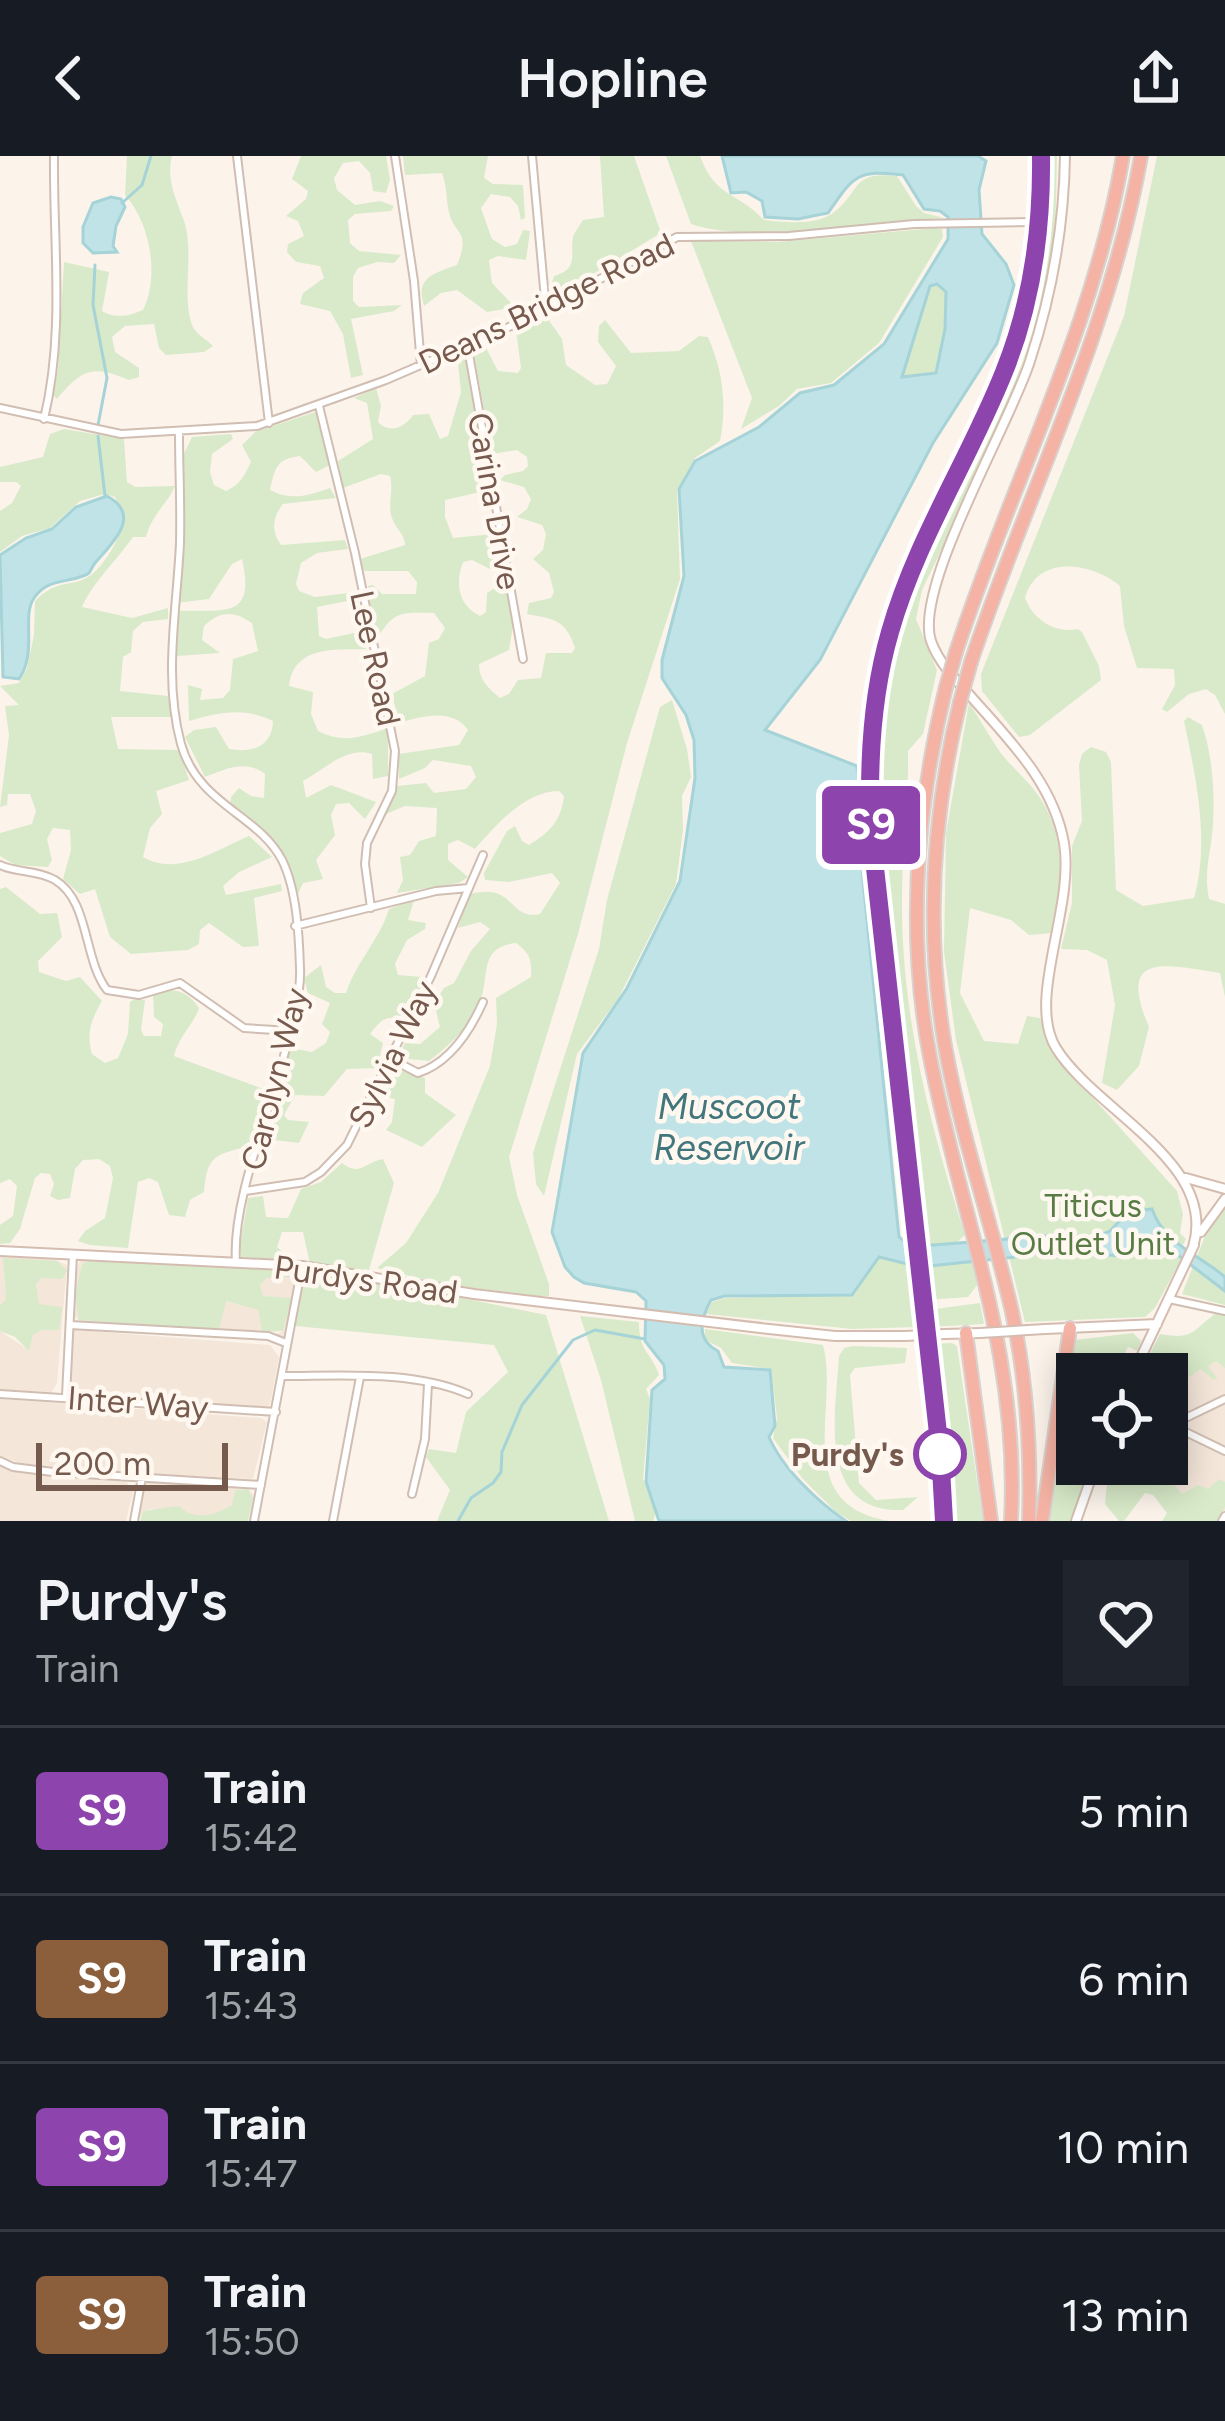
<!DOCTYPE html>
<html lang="en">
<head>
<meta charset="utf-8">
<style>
  body { margin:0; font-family:Figtree,sans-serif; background:#20242c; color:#f1f3f6; height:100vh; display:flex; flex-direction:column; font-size:45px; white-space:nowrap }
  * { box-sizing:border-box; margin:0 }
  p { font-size:39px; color:#9ea1a6 }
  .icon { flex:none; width:66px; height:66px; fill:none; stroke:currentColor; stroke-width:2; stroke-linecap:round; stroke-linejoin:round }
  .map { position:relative; height:1365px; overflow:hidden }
  .panel { display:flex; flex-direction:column; background:#171b24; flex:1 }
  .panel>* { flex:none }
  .badge { padding:0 24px; border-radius:9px; font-size:42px; line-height:78px }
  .tools { position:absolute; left:1056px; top:1197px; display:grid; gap:24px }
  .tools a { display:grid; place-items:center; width:132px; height:132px; border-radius:0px; background:#171b24; box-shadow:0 6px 30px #0003; font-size:60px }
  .scale { position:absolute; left:36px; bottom:30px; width:192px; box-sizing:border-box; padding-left:12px; border:6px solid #775a4e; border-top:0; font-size:33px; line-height:42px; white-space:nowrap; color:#775a4e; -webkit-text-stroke:9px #fff8f1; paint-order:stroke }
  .map>.badge { position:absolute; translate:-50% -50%; box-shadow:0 0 0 6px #fff }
  .round { display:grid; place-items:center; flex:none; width:126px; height:126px; border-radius:0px; background:#20242c }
  .headline { display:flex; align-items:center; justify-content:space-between; height:204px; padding:0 36px }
  h1 { font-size:57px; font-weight:600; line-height:90px }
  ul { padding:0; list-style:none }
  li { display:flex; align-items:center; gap:36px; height:168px; padding:0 36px; border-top:3px solid #363941 }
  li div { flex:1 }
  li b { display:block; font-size:45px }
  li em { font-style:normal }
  li .badge { min-width:132px; font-weight:700; text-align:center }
  header { display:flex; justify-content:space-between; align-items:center; height:156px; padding:0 36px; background:#171b24; font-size:54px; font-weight:600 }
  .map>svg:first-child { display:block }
  .residential { fill:#f4e6d9; fill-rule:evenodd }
  .green { fill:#d8eac9 }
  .water { fill:#bfe3e6; stroke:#a5d3d7; stroke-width:3; fill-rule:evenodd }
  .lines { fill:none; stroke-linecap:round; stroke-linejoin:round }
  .stream { stroke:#a5d3d7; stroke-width:3 }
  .street-casing { stroke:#d1beb2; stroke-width:10 }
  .secondary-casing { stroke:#d4bdb0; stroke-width:12 }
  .highway-casing { stroke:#d9d1cd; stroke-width:16 }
  .street { stroke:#fff; stroke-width:6 }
  .secondary { stroke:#fff; stroke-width:8 }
  .highway { stroke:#f4b3a4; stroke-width:12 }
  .rail { stroke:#b6a8c7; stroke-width:3; stroke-dasharray:18 12; stroke-linecap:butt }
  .secondary-bridge-casing { stroke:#d4bdb0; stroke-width:12; stroke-linecap:butt }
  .highway-bridge-casing { stroke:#d9d1cd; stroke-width:16; stroke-linecap:butt }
  .secondary-bridge { stroke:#fff; stroke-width:8 }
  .highway-bridge { stroke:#f4b3a4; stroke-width:12 }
  .line-casing { stroke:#fff; stroke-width:27 }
  .line { stroke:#8e44ad; stroke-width:18 }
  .stop-dot { fill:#fff; stroke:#8e44ad; stroke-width:6 }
  .labels { text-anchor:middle; stroke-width:9; stroke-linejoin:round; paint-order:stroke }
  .street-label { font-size:33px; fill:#775a4e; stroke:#fff8f1 }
  .park-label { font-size:33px; fill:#597c45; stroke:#fff8f1 }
  .stop-label { font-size:33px; font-weight:bold; fill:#775a4e; stroke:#fff8f1; text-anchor:end }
  .water-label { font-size:36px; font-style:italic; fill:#41767c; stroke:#fff8f1 }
</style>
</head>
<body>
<header><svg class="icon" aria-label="back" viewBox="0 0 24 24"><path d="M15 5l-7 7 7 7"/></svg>Hopline<svg class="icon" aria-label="share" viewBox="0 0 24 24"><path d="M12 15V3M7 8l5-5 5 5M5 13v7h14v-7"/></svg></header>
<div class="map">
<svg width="1225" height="1365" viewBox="0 0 1225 1365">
  <rect width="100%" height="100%" fill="#fcf4eb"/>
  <path class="residential" d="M0,1100L52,1102L67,1109L57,1227L52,1236L0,1234V1175L29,1194L33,1179L41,1174L36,1128L42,1122L66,1115L4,1116L6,1143L0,1149Z
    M104,1104L296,1114L287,1172L283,1180L79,1165L73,1158L77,1112L80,1105ZM89,1105L295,1115L267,1122L260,1129L263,1140L292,1143L283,1175L276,1178L262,1176L258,1154L225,1145L218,1174L79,1164L81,1109Z
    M77,1174L270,1189L279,1201L270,1248L266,1253L72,1239L68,1235L72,1175Z
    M1225,1188V1365H1188L1137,1308H1167V1218Z
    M0,1243L261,1262L267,1266L253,1323L62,1313L22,1308L0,1300Z
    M0,1310L30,1318L125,1324L133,1336L126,1365H0Z
    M146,1326L249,1333L254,1340L249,1365L253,1342L248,1333L235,1334L233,1349L215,1359L198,1364L184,1358L150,1353L144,1355L137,1365Z"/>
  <path class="green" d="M127,0H172C166,24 176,43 184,65C194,95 183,131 190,162C193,178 203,180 213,190L204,196L166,199L159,192L154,168L125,170L112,181L115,196L139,212V221L129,224C92,208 81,214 57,243L53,239L58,215L64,106L109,116L102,155C115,163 130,160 143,154C160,121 150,66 125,39Z
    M301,0H386L390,24L386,37L373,35L370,17L359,5L343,7L334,22L337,34L355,49L380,45L394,50L391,55L355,58L348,64L350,87L359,95L401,99L394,107L377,106L358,112L353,121V145L359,151L402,149L394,155L351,163L363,219L351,222L343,178L330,155L300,148L303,137L324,122L320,110L296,106L287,96L288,88L304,80L298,65L286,60L306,43L308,35L292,23Z
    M403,0H488L484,22L493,28L523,29L525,62L521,64L518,50L510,41L491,38L481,52L492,83L505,91L517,88L523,74L530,75L526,104L498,100L489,104L492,127L511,147L510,152L487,156L457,134L441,137L424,150C415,121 433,118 457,109C472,74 453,78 449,56C446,43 447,30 442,17L405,19Z
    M600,0H634L661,77L555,141L550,133L554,120C579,113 570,100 573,81C574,77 581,67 583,64L604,61Z
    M666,0H700C716,43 737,35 764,64C784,66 815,70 833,57C862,35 850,15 897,20L916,50L924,57L944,62C876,66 752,89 691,68Z
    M1045,0H1057C1056,30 1057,62 1052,92C1033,214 975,324 922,434L916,463L937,514L923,578L908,595C909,644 902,693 902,743C901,859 930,970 965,1079L956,1087L923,1089L905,972L875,658L879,552L889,491L918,407L987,263L1017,187L1036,118Z
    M1157,0H1225V558L1215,539L1206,533L1189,538L1167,556L1162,553L1175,529L1174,513L1137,512L1124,470L1120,430C1092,406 1037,398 1025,442C1033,463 1054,478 1078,473L1082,476L1099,510L1101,524L1030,579L1019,581L982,535L981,518L1124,160Z
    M935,72L942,73L943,81L879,187L831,227L797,233L779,250L741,273L752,242L691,85L778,86Z
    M937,128L946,136L945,173L936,217L901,221L930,129Z
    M548,163L562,183L566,209L595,229L607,228L616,210L598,186L599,170L605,164L631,197L679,195L699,180L708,181C723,215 727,249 720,285L695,302L677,334L680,423L627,587L578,778L509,1001L517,1039L549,1128V1140H539L442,1128L377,1112L406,1087L438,1037L490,910L497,868L496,842L531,821C532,804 530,797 516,787C478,791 490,820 480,846C471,869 448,891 429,905L409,903L400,896L405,887L420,888L440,871L434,847L444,832L454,827L471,795L490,773L480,766L458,772L470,738C516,726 508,765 540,758L560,727L552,717L509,726L485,724L484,717L507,675L515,670L522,685L529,689C550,676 561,665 564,640L559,635C525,635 496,669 475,693L458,684L448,688V704L468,721L459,727L397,737L403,724L400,701L410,699L419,685L436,680L437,652L405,650L386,658L397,630L426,627L434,637L466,633L476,621L471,610L433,604L425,612L399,623V598L459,589L468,574C452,552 423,560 399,567L392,538L425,520L429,487L439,483L445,472L434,457C404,457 394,453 378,482L371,461L368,430L373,429L382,438H416L417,426L408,415H364L360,403L405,389C404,376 396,374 392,362C387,349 394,334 390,320L381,318L343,332L338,305L373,283L367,247L354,242L376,232L381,250L378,266C390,278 404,272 413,259L429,258L440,283L448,280L461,236L457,199L467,198L489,334L445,344V361L453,382L493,378L502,412L494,415L472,404L463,406C455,427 458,449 480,460L486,456L487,437L493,433L508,435L513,470L509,494L479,508C479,524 488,532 500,542L509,538L518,524L541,522L546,497H572L575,492C566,463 553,463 527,458L529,447L551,442L554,436L549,417L533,403L543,394L546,378L542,369L517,361L527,353L531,343L524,331L500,324L505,319L523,315L528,310L527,301L517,294L492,298L473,192L484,188L498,215L518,217L521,212L516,174Z
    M318,255L330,309L316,316L300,300C276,303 275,312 270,334C292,345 307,340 330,332L336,342L283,348C272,362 271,375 281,389L345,384L348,393L317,397L301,407L296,428L299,435L315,441L357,436L358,443L317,451L319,480L326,483L363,475L366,493C335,494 294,489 289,530L313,536L311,558L318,575C344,588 362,581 388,572V620L373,623L372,598C347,590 325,613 303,625L306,642L331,629L376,646L365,663L349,647L336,648L331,659L335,679L316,704L323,723L303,727L298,738C284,690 274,676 230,651L231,641L239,632L251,640L264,642L265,618C245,603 226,613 205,621L185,581L194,574L216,571L229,593C252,597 272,591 273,565C244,551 220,556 189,565L188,529L202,533L200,544L223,542L230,534L233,503L258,495L252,467C234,455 221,454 204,470L202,484L220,497L177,500L176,455C224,453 256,465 242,403L232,408L209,443L176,447L185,385L184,298L192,281L231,278L233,283L212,298L210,316L214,329L226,335C241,328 244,320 251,306L242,289L255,276Z
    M64,273L124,283L127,326L135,331L175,330C166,350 152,358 146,381H133C117,404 93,426 82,451L132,462L168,452V463L143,466L133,475L131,496L123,501L120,535L168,540L174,561H111L118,593L179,594L189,624L156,635L162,658L150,672L143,701C178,721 216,694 249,680L272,701L239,716L223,730L226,739L281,728L282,735L254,742L259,790L243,791L209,767L200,774L199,788L188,794L131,798L110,781L95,733L80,738L63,723L71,694L70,674L53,672L47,683L52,704L48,711L15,709L0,700V677L32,668L36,655L30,638H8L7,649L0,651L9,579L5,550L19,549L0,530L19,527L27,512L34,479L35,445C58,422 69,432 88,421C104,411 120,382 125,363L115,341L105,338L80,345L50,372L22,380L0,396V355L12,347L21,330L16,326H0V311L43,301L50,278Z
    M672,544L687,593L691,621L682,640L683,674L676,728L618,843L577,898L544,1040L536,1028L533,997L599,793L607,744L660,551Z
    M969,547C980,563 989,580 1000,596C1011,611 1027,623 1038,639C1067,680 1063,731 1053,777L1029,779L1011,764L970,752L960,837L984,885L1018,888L1027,860L1040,862L1059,904L1177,1035L1183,1058L1180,1077L1186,1083L1178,1099L1182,1102L1155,1152L1145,1161L1025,1166L956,884L944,796L946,677Z
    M1188,561L1202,569C1212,597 1215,636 1213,666C1212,696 1203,712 1209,743L1225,748V841L1220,817C1166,809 1116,794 1149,871L1139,910L1117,934L1102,927L1115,849L1107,804L1087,794L1061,793L1072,747V690L1082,665L1079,609L1082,598L1091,591L1106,596L1111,606L1116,734L1143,750L1194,742C1210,685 1196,622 1184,565Z
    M6,731L40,758L57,757L62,781L38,805L39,816L66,825L80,821L102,845C91,864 86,877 92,898L105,907L118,902L128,878L130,846L135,843L145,844L141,874L144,880H161L163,868L154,861L153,837C173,831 187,834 199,852C195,867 179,879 174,900L266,934L260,967L249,990C215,999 207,999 204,1036L190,1044L185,1061L169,1059L158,1026L149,1022L138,1026L128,1092L90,1089L78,1085L85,1075L105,1062L113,1022L110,1010L99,1003L83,1004L75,1013L70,1042L58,1044L50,1040L54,1028L50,1018L41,1017L35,1022L20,1073L10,1087L0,1088V1069L13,1060L17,1030L10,1023L0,1027V733Z
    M414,744L408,764L426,767L425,773L407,784L395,808L398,819L422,821L421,834L404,865C386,857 381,864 370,878L383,887L377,912L347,913L324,940L295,939L284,959L288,964L309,966L299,987L274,984L271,977L290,892L312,896L326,887L330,876L322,868L330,847L308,837L304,822L321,809L326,831L335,837H346C356,806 380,783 389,753Z
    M392,912L425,922V937L456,959L422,991L386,974L392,966L395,943L378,940Z
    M383,1003L394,1027L369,1114L310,1108L303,1076H282L277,1091L290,1103L241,1102L240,1090L248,1042L263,1040L266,1061L288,1062L301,1033L321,1026L342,1007C360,1021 365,1006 383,1003Z
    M1225,1049V1149L1182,1138L1205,1080Z
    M879,1101L912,1110L917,1171L852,1173L706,1158L712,1146L726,1142L854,1139Z
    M3,1102L57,1105L67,1115L62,1123L42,1122L36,1128L39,1148L62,1151L59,1174H41L33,1179L29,1195L15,1181L0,1175V1149L6,1143Z
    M89,1105L295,1115L294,1121L267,1122L260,1129L263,1140L292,1142L283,1175L262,1176L258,1154L226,1145L219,1174L79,1164L75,1141L82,1108Z
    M972,1106L977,1129L968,1141L927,1144L924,1116L919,1111Z
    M311,1118L403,1130L546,1159L609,1365H437L450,1334L426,1301L429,1293L456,1297L466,1256L508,1216L494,1189L295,1170L302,1133Z
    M980,1147L984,1168L930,1171L928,1154Z
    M1216,1157L1225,1159V1212L1216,1205L1208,1210L1217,1222L1214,1224L1201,1213L1167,1236V1218L1142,1214L1160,1178C1193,1184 1191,1176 1216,1157Z
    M580,1160L639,1166C639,1197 651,1195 659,1219L646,1233L650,1243L643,1323L656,1356L653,1365H635L601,1224Z
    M705,1173L823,1189C840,1250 789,1349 890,1365H851L836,1356L802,1322L773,1282L777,1262L771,1213L732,1207L721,1192L705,1184Z
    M1133,1177L1141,1185L1138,1195L1128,1191L1114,1218H1077V1308H1092L1072,1365H1048L1075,1184Z
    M952,1187L957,1190L983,1365H952L932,1188Z
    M853,1190L907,1192L905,1207L855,1212L850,1219L859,1327L876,1344L918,1341L903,1354C815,1357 836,1255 839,1200L844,1192Z
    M1109,1308H1150L1146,1316L1159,1326H1172L1182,1338L1198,1329L1208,1333L1219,1323L1225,1326V1351L1218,1365H1162L1167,1357L1153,1339L1145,1337L1124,1365H1119L1105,1348Z
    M248,1333L253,1342L248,1365H140L143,1355L179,1350C194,1365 214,1360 232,1349L235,1334Z"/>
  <path class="water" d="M722,0H978L986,5L979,34L982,78L1006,108L1014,129L997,187L933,287L820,504L765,574L857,610L863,724L899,1081L907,1087L934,1089L1044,1080L1094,1082L1110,1075L1128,1056L1152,1053C1164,1088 1198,1098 1225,1121V1135L1162,1087L1121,1100L1047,1094L1026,1100L920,1111L879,1101L852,1139L725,1140L711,1144C700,1164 696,1184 718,1195L724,1211L770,1214L775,1270L769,1281C782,1312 818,1346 846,1365H659L646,1326L652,1234L665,1223L664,1209L645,1185L646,1145L636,1136L584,1127L574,1121L565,1111L552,1076L583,897L627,832L680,725L695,622L694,584L686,559L662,522V504L684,420L679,333L695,305L759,271L800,237L834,229L884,188L948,83V61L940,55L924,53L903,19C856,13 853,21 828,57L798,63L765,61L762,45L746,36L731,37ZM937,128L946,136L945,173L936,217L902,221L930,130Z
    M111,41L121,43L125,51L116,70L113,90L117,96L93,97L83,87V71L93,47Z
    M107,340C144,360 110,389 95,407C89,415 92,417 83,420C65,427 47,423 34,442C21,461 38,495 19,523L3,521L0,399L26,382L52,373L76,351Z"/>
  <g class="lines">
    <path class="stream" d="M122,47L142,29L151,0
      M95,109L93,149L107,222L98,269
      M98,280L105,340
      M458,1365L471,1342L493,1327L501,1316L502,1296L522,1249L573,1184L595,1174L645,1183"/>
    <g class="street-casing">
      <path id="street" d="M237,0L269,267
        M395,0L414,125L421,209
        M532,0L546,154
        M467,187L523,503
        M319,250L355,397L395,595L392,635L367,687L365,708L371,752
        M0,252L121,278L257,270L386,224L525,164L677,81L789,80L914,68L1032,66
        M44,263C65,176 53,88 54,0
        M179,277C179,313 181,350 180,387C177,453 163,522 181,588C198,649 258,658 282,704C297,734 299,780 300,812C301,831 296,849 292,867C278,940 231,1038 236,1107
        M0,709C18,717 38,714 55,724C90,745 83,803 107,834L139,839L180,827L244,872L291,875
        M295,770L436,735L469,732
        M389,902L418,917C449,907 470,875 483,846
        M245,1035L305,1026L321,1016L347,989L431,820L483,699
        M1169,1143L1225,1155
        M70,1169L268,1180L286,1187
        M282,1220C341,1220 413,1214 468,1238
        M0,1238L276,1256
        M66,1240L73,1099
        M1167,1267L1225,1295
        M1171,1269L1225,1243
        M0,1305L13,1311L53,1316L261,1329
        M412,1338L425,1283L428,1228
        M134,1365L142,1321
        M254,1365L302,1110
        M333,1365L360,1221
        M1222,1365L1225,1360"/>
    </g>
    <g class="secondary-casing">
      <path id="secondary" d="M1065,0C1064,71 1052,138 1030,205C1011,266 913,432 931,485C938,505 953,521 967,536C1007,582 1053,625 1064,687C1075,752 1026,843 1056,892C1094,954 1219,1007 1193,1091
        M1186,1022L1225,1033
        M1201,1076L1225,1043
        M0,1095L302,1110L474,1138L769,1173L835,1180H905
        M1045,1173L1157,1168
        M945,1178L980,1177
        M1133,1218L1194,1089
        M1076,1365L1096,1308"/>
    </g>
    <g class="highway-casing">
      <path id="highway" d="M956,496C1010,329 1093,175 1123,0
        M971,506C1028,335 1109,180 1141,0
        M946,531C916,653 906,776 930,901C961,1062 1020,1196 1011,1365
        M960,546C932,660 925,774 945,890C961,980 992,1067 1012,1156C1027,1225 1031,1295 1029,1365
        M966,1177L991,1365
        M1042,1365L1070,1172"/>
    </g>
    <use href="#street" class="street"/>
    <use href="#secondary" class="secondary"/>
    <use href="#highway" class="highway"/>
    <path class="rail" d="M944,1365L937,1267L871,676C867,599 874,523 898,450C923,377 963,311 994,241C1027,164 1042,84 1042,0"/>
    <g class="secondary-bridge-casing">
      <path id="secondary-bridge" d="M980,1177L1045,1173
        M905,1180L945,1178"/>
    </g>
    <g class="highway-bridge-casing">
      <path id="highway-bridge" d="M946,531L956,496
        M960,546L971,506"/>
    </g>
    <use href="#secondary-bridge" class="secondary-bridge"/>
    <use href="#highway-bridge" class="highway-bridge"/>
  </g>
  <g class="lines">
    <g class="line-casing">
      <path id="line" d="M944,1365L940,1295L871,676C868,609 871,541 890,476C916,384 969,304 1004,216C1032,147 1042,74 1041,0"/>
    </g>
    <use href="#line" class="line"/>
  </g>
  <circle class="stop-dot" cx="940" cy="1298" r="24"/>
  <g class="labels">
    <g class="street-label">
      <text transform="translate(546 147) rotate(-26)" y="12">Deans Bridge Road</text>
      <text transform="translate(495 345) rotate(80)" y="12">Carina Drive</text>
      <text transform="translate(376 502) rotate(78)" y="12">Lee Road</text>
      <text transform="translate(392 898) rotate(-64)" y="12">Sylvia Way</text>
      <text transform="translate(274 923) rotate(-76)" y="12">Carolyn Way</text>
      <text transform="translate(366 1123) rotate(8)" y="12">Purdys Road</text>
      <text transform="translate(138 1246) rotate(4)" y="12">Inter Way</text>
    </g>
    <g class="park-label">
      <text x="1093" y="1061">Titicus<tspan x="1093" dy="38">Outlet Unit</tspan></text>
    </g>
    <g class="stop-label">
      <text x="904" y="1310">Purdy's</text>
    </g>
    <g class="water-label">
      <text x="729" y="963">Muscoot<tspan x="729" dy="41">Reservoir</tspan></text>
    </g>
  </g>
</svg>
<div class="tools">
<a><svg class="icon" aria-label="locate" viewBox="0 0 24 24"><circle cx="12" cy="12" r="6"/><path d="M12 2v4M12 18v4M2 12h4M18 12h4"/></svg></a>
</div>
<div class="scale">200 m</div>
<b class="badge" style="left:871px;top:669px;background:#8e44ad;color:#fff">S9</b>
</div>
<section class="panel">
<div class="headline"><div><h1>Purdy's</h1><p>Train</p></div><a class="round"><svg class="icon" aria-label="heart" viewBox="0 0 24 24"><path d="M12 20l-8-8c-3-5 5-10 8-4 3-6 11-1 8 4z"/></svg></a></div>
<ul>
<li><span class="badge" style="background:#8e44ad;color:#fff">S9</span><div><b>Train</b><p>15:42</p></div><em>5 min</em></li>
<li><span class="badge" style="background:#8b5e3c;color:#fff">S9</span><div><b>Train</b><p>15:43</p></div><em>6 min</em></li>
<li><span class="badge" style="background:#8e44ad;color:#fff">S9</span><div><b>Train</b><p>15:47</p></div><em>10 min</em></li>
<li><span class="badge" style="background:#8b5e3c;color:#fff">S9</span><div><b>Train</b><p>15:50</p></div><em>13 min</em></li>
</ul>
</section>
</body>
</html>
